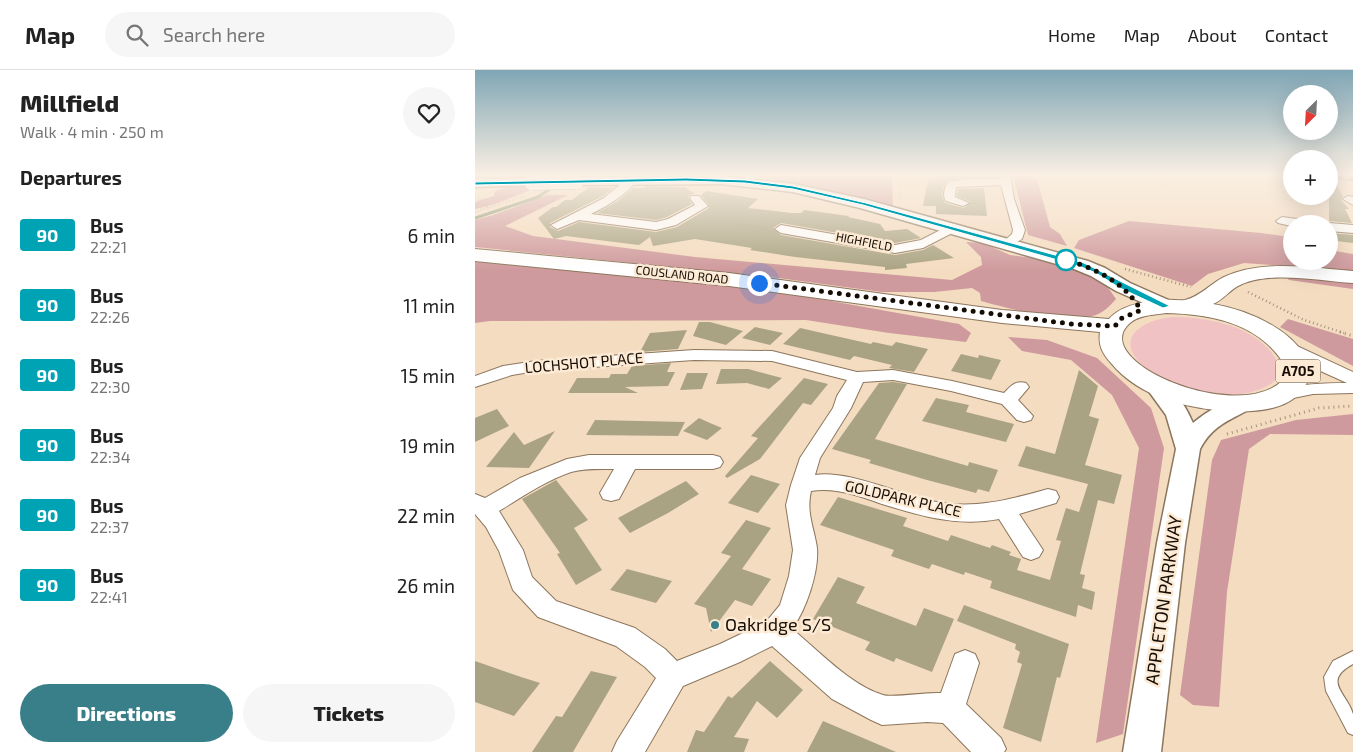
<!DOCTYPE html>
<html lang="en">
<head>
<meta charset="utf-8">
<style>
  body { margin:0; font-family:"Exo 2",sans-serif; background:#f6f6f6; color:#222; height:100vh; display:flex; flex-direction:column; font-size:19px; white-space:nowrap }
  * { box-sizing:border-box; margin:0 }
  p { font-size:16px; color:#767676 }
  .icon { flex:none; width:28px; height:28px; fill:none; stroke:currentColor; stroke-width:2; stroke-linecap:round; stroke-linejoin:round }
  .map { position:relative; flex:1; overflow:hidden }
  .sheet { display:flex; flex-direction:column; background:#fff; width:475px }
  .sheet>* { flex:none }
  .badge { padding:0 10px; border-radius:4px; font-size:18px; line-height:32px }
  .needle { width:32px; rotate:204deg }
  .tools { position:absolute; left:808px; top:15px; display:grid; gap:10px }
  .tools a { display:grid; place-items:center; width:55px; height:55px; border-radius:50%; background:#fff; box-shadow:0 5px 20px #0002; font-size:25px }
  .you { position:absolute; width:25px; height:25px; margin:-12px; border:4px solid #fff; border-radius:50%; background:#1a73e8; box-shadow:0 0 0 8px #1a73e833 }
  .map>.badge { position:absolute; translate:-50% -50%; box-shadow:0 0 0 2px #fff }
  h2 { padding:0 20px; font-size:19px; line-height:45px }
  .round { display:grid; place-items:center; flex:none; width:52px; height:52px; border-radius:26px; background:#f6f6f6 }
  .head { display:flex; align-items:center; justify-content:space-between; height:85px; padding:0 20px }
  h1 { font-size:24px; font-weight:800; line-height:38px }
  .button { display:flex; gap:10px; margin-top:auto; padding:10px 20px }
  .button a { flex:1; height:58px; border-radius:30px; background:#397f89; color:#fff; font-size:20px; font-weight:800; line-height:58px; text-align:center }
  .button a+a { background:#f6f6f6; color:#222 }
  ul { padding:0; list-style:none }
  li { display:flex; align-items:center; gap:15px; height:70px; padding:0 20px }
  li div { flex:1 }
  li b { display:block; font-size:19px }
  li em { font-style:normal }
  li .badge { min-width:55px; font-weight:700; text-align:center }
  header { display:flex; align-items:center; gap:30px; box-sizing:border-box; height:70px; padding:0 25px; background:#fff; border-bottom:1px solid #e0e0e0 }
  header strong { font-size:24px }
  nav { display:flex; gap:28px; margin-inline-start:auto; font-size:18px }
  .search { width:350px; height:45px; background:#f6f6f6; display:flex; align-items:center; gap:12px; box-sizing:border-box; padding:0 18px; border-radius:28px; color:#767676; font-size:19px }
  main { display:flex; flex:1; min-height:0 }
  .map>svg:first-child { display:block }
  .green { fill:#f1c2c4 }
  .forest { fill:#cf9a9d }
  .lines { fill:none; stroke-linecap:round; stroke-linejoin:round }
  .stream { stroke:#819268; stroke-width:3 }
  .building { fill:#aaa383 }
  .service-casing { stroke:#8c765d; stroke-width:2 }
  .minor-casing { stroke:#8c765d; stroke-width:2 }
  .tertiary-casing { stroke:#8c765d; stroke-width:3 }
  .secondary-casing { stroke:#8c765d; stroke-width:3 }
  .primary-casing { stroke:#8c765d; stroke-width:2 }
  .path-far2 { stroke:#a5927d; stroke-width:2; stroke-dasharray:0.5 2.5; stroke-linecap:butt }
  .path-far1 { stroke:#a5927d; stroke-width:2.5; stroke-dasharray:1 3; stroke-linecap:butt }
  .path { stroke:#a5927d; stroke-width:3; stroke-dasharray:1 4; stroke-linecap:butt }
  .service { fill:#fff; fill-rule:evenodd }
  .minor { fill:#fff; fill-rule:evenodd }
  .tertiary { fill:#fff; fill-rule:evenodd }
  .secondary { fill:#fff; fill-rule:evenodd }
  .primary { fill:#fff; fill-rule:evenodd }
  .rail-casing { stroke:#665848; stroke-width:4 }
  .rail { stroke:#fdead4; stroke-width:2.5; stroke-dasharray:7; stroke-linecap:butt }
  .secondary-bridge-casing { stroke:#8c765d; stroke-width:17; stroke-linecap:butt }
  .secondary-bridge { stroke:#fff; stroke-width:16 }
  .line { fill:#00a3b4; stroke:#fff }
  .walk { stroke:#150d04; stroke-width:5; stroke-dasharray:0 9 }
  .stop-dot { fill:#fff; stroke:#00a3b4; stroke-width:2.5 }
  .poi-dot { fill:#397f89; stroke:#fdead4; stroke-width:2 }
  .labels { text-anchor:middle; stroke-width:5; stroke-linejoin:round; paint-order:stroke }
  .far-street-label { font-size:12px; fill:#150d04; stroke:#fdead4 }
  .shield { fill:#fdead4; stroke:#5b4f42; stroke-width:1 }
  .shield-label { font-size:14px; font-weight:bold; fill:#150d04 }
  .street-label { font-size:15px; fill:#150d04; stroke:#fdead4 }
  .near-street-label { font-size:18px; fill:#150d04; stroke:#fdead4 }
  .near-poi-label { font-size:18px; fill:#150d04; stroke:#fdead4; text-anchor:start }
</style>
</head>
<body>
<header>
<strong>Map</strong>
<div class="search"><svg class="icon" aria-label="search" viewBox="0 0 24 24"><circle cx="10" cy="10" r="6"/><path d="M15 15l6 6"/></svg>Search here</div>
<nav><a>Home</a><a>Map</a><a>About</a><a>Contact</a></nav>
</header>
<main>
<section class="sheet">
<div class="head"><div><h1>Millfield</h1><p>Walk · 4 min · 250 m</p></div><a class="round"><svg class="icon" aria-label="heart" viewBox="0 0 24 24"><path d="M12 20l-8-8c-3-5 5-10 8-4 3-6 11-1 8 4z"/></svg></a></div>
<h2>Departures</h2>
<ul>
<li><span class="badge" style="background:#00a3b4;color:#fff">90</span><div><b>Bus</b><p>22:21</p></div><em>6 min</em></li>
<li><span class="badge" style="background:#00a3b4;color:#fff">90</span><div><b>Bus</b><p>22:26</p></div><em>11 min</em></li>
<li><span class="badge" style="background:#00a3b4;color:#fff">90</span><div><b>Bus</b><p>22:30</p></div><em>15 min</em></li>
<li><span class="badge" style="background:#00a3b4;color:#fff">90</span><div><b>Bus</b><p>22:34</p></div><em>19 min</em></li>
<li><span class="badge" style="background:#00a3b4;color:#fff">90</span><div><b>Bus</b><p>22:37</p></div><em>22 min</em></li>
<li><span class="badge" style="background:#00a3b4;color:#fff">90</span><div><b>Bus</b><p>22:41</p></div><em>26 min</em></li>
</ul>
<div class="button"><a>Directions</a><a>Tickets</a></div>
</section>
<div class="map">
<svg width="878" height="682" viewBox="0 0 878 682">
  <rect width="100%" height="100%" fill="#f4dcc0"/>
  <path class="green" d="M696,247C730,247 774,254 797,283C802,290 806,297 802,307C798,315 788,318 780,321C749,331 709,321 681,305C639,280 652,253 696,247Z"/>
  <path class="forest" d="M291,105H417L418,140L286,110Z
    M538,105H561L575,157L585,164L592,176L553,165Z
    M35,116H66L20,134L0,139V132L19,126L20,121Z
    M72,125H93L30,156L58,166L220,187L477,210L507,195L506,187L491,172L508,173L535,185L574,190L611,203L632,216L641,229C633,238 625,246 612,247C584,251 534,239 506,231L505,223L497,218L459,222H407L303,208L0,177V150L18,145Z
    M654,151L786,163L816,167V191H854V180L878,184V201L769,193L733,204L717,216L599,178L604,170Z
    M0,189L306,222L484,254L496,263L491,272L414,263L331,250L15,251L0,253Z
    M811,207L878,212V219L814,210Z
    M813,249L878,269V296L805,257Z
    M533,267L572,270L622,288L676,338L689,378L648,664L621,673L664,378L637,325L596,290L547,281Z
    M878,344V365L795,364L774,379L752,522L744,637L718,635L705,625L737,390L746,370L821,350Z"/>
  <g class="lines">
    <path class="stream" d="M0,148L63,127L81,115"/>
  </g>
  <path class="building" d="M462,105H508V107H490L473,110L468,118L467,126L470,133L489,138L496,132L482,126L483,119L509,118L512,146L461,144V136H448L453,109H462Z
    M854,105H856L868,127L866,130L874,139H870L877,153L854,151Z
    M171,116L210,117L220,124H216L213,127L217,134L192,147L181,150L122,143L143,131L158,118H169Z
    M114,117L138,118L128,126L75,153V157L83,161L104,152L181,162L202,157L234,138V135L226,125L231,121L283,129L273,138L317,143H326L329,140L374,146L373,147L405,154L410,161L432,159L446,168L420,173L306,153L298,158L306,165L420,185L448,180L458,175L479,188L431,194L432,198L410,200V197L320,187L275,180L277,178L220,169L178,176L175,167L164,175L91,166L79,169L63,148L78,137H81L90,130H97Z
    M854,163L878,165V173L854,170Z
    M224,252H235L268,261L251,275L218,266Z
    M280,257L308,263L295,275L267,268Z
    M325,258L396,274L398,272L417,276L421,272L453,279L439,302L414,298L417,295L379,286L375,290L308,274Z
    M212,260L203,279L165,282L175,263Z
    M486,284L503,288L504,285L526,290L516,310L476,301Z
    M196,293L192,302H200L193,316L150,317L163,323H93L102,308H134L136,304H152L157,296Z
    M246,299H273L307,308L294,319L272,313L241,314Z
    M604,300L623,316L614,346L624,349L610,395L647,405L639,434L623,430L605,504L610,505L607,518L620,522L617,540L603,535L601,547L515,518L517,511L490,502L489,505L457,494L454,499L416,486L419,480L345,455L363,427L432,448L428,456L473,471L476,465L515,478L517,475L536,482L534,485L546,489L542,500L575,510L586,471L581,470L591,438L604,442L613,414L543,396L551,376L580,384Z
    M212,303H233L227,319L205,320Z
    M329,308L353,314L336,335L328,333L285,389L252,408L250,406L283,368L276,366Z
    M418,312L432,314L400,369L493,396L494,392L523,400L514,422L503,419L501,423L452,410L394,393L396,390L357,379L404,313Z
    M461,328L494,335L491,342L539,354L531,372L447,351Z
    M22,339L34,356L0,372V348Z
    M224,348L235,353L247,358L232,370L208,361Z
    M120,350L210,352L203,366L111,365Z
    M80,361L54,398L11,397L39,362L49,375Z
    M276,405L305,414L283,443L253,433Z
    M81,410L113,450L99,458L127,500L101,515L82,484L85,483L47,429Z
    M211,411L224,424L193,443L155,463L143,448Z
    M271,450L296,458L267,499L296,509L277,536L260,530L236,562L231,538L219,534L256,486L246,483Z
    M152,499L197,511L181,533L135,520Z
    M363,507L390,517L381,533L441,556L449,538L479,549L457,602L421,588L419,592L390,580L395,572L338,549Z
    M489,535L594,574L585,608L582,607L566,672L528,658L547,594L542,592L545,582L540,579L541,574L482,551Z
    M0,591L46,607L65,613L39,646L0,632Z
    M295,591L328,620L302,648L282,631L259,667L274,669L269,682H212L221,660L229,662L253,626L257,628Z
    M116,601L142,607L98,682H57L81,646L87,647Z
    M348,651L374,662L421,682H332Z"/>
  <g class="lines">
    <g class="service-casing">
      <path id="service" d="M878,581V594C846,611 873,624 878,644C878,651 878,659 878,665L873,663L851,621L849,607L858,591Z"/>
    </g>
    <g class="minor-casing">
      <path id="minor" d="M273,105H284L275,114H267L266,112Z
        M525,105H535L539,129L550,160L547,169L533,177L527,173L537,164L538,160L526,115L481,117L480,127L494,133L488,136L471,131C467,125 470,117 473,112L490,109H526Z
        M158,106L163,109C151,125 134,135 116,144L181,152L193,149L220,135L215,128L216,126H224L233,136L201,155L181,160L104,150L82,159L76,155L129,128L154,107Z
        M873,126L878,127V135L868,129Z
        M807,147L830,150L836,154H816V156L803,153L801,151Z
        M854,153L878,155V163L854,161Z
        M477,154L481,155L483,158L481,161L448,178L420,183L306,163L300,159L306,155L420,175L446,170Z
        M809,270L878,302V323L838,324L808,330L802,328L799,324L802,320C825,314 848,313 872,313L830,294L803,278L801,275L803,272Z
        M219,280L297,281L382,302L418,300L477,311L529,323C536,316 540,310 551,313L554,317L543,330L558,346L556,350L549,352L542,350L527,334L476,321L418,310L388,312L376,338L345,388L340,405C374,400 423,424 456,431C497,440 534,430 573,419L581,421L584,427L581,433L544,444L568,480L564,487L556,490L548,487L524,449C483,457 446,446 407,434C385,426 360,417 336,421C331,443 339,457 342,478C344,502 331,540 317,559C343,580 375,615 408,625C418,628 451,622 466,623L480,584L490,580L500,584L504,593L491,634L526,668L531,679L529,682H496L468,653L452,652L407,655L396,650L357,629L297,576L265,592L208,616L170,682H137L142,671L181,608L170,597L141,576L63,547L38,520L24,481L11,457L0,444V424L10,428L45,408L92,389L114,385H238L245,387L248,392L245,397L238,399H160L144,429L136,431L128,429L125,423L139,399C125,399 110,398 96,402C70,411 47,427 24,441L48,480L57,507L81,531L160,558L190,579L202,591L245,574L291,552L305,535L314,506L318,480L311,435L316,415L325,388L358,338L362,326L372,310L297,291L219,290L61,301L37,305L0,317V306L28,296L61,291Z"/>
    </g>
    <g class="tertiary-casing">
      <path id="tertiary" d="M681,310C698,314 711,337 718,353C731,342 757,325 775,329L778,334L775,339C753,351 737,356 725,379L710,473L686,682H648L682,473L701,379L691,345L670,316L673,311Z"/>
    </g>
    <g class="secondary-casing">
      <path id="secondary" d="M246,106L318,114L389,129L613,191L630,198L655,213L698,232L701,236L698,240L691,242L684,240L641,221L616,206L599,199L385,138L318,122L246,114L101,115L96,114L94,111L96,108L101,107Z
        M57,108L62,109L64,112L62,115L0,117V109Z"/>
    </g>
    <g class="primary-casing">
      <path id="primary" d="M0,179L254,203L527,240L634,249C647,234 672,231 691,230C697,229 704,231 710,230C726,226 735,214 749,207C789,189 836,198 878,201V213C845,211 793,200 763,216C754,221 748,230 738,234C773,240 825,261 835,299C836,308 832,313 827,320C804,353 725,341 693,330C671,323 650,310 636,293C627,283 623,275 625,262L527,253L254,216L0,191ZM691,243C731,244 774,251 801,283C809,292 812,300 807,311C762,354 611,291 655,253C664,245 679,245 691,243Z"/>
    </g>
    <path class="path-far2" d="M423,105L426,132
      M690,105V116
      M425,114H463
      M0,130L39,126
      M0,138L13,137
      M0,142L50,126
      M229,150L292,158"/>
    <path class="path-far1" d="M650,199L716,217
      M773,222L829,250L869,263"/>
    <path class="path" d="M865,262L878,266
      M752,364L844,338L878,336"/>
    <use href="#service" class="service"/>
    <use href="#minor" class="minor"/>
    <use href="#tertiary" class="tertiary"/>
    <use href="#secondary" class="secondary"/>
    <use href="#primary" class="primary"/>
    <g class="rail-casing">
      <path id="rail" d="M854,106L878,109"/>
    </g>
    <use href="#rail" class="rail"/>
    <g class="secondary-bridge-casing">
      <path id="secondary-bridge" d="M57,112L101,111"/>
    </g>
    <use href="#secondary-bridge" class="secondary-bridge"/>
  </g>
  <linearGradient id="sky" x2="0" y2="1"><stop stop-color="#7fa6b5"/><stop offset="0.52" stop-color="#faefe3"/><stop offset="1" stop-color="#faefe3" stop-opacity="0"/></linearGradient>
  <rect width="878" height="201" fill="url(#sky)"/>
  <path class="line" d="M211,108L270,110L318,116L391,133L609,193L695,236L688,238L645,218L621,203L604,196L388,135L318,119L270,113L211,111L0,115V112Z"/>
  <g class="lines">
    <path class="walk" d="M284,213L596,254L640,256L647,248L666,240C649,212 620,198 591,190"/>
  </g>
  <circle class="stop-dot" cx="591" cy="190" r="10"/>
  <circle class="poi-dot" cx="240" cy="555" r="5"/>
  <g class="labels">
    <g class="far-street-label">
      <text transform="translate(389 172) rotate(11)" y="4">HIGHFIELD</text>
      <text transform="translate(207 205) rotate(6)" y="4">COUSLAND ROAD</text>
    </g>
    <rect class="shield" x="800.5" y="289.5" width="45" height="23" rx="4"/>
    <g class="shield-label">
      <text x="823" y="306">A705</text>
    </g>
    <g class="street-label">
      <text transform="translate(109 293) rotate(-5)" y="5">LOCHSHOT PLACE</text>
      <text transform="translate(428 429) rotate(13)" y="5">GOLDPARK PLACE</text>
    </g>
    <g class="near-street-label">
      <text transform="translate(689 530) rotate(-82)" y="6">APPLETON PARKWAY</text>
    </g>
    <g class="near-poi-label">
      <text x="250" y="561">Oakridge S/S</text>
    </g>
  </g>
</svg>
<div class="tools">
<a><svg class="needle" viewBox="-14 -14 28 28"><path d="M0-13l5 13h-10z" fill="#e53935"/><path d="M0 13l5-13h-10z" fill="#767676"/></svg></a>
<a>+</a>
<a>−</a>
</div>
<div class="you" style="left:284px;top:213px"></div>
</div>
</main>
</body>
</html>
